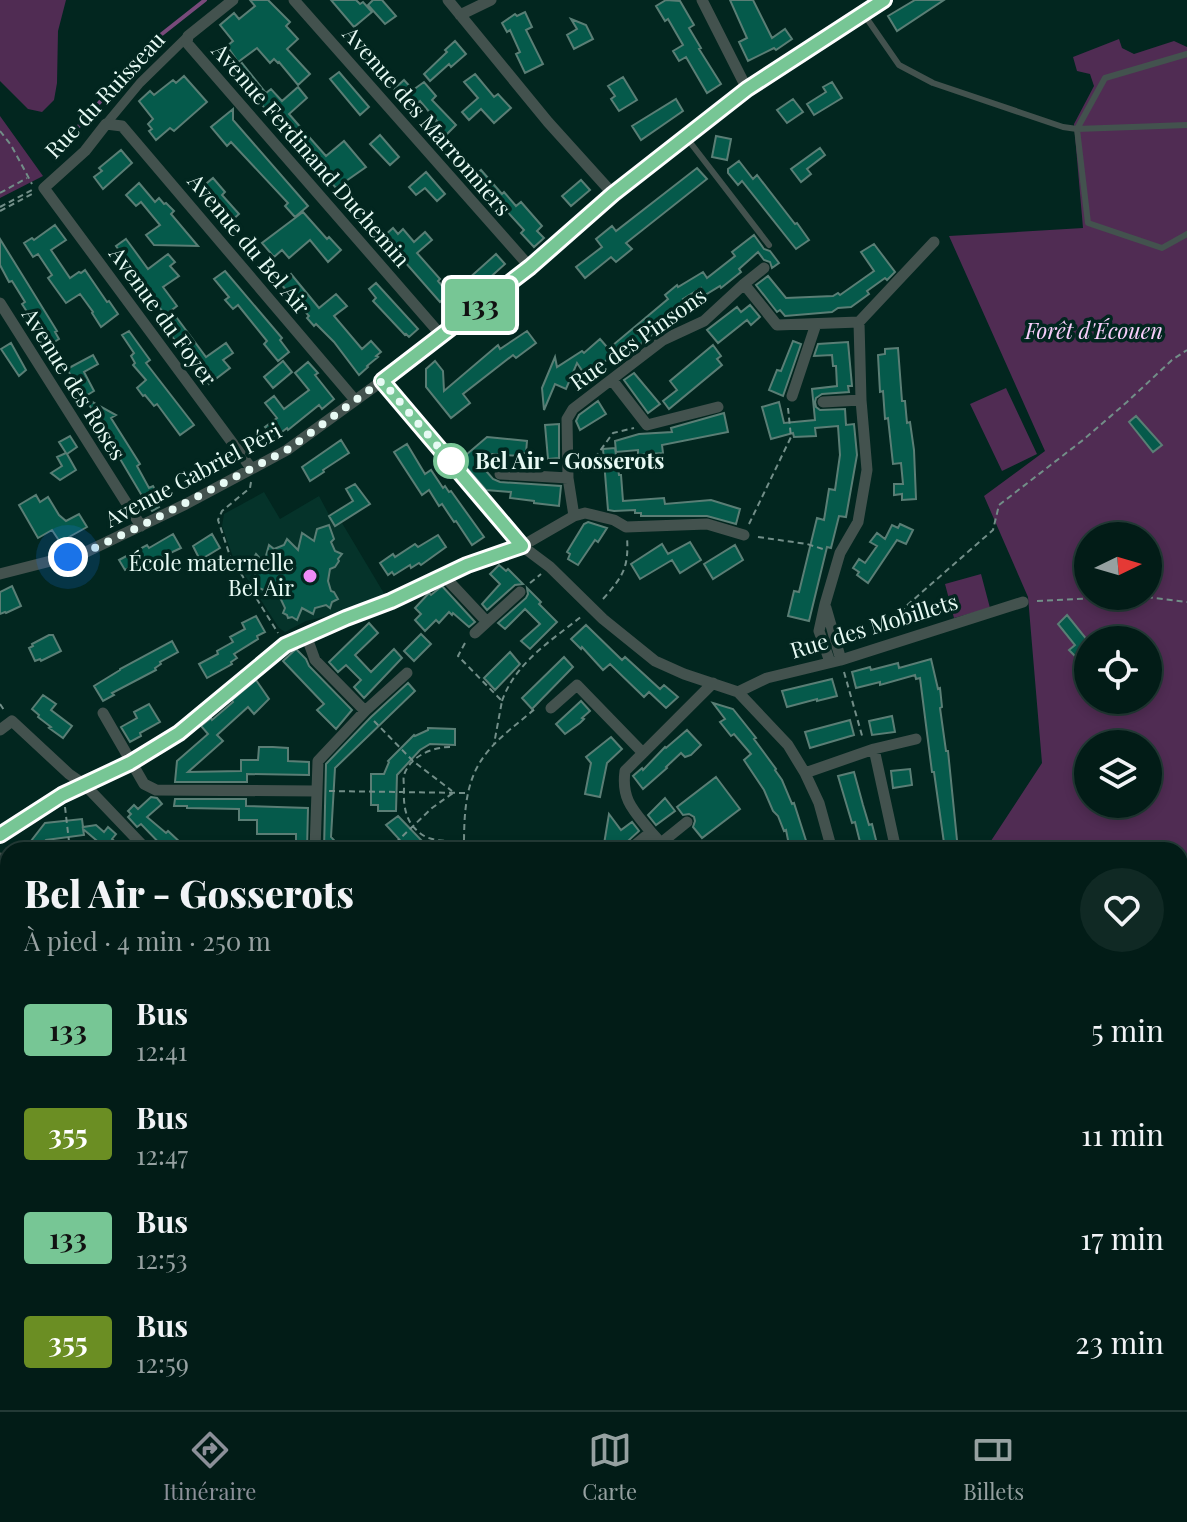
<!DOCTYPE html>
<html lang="fr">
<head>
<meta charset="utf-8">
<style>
  body { margin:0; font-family:"Playfair Display",serif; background:#102924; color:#f1f3f6; height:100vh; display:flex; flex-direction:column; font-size:30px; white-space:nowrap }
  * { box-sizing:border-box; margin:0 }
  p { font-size:26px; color:#96a1a1 }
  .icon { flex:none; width:44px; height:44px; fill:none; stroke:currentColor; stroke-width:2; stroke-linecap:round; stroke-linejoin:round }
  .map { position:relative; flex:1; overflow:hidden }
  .sheet { position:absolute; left:0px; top:842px; width:1188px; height:568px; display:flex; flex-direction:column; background:#021c17; border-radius:24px 24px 0 0; box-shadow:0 4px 12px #0003,0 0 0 2px #233a36 }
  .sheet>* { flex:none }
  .badge { padding:0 16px; border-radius:6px; font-size:28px; line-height:52px }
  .needle { width:52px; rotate:85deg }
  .tools { position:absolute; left:1074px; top:522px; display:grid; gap:16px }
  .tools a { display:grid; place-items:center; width:88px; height:88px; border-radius:50%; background:#021c17; box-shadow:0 4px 12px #0003,0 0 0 2px #233a36; font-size:40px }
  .you { position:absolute; width:40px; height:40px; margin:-20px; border:6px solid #fff; border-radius:50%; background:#1a73e8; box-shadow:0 0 0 12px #1a73e833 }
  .map>.badge { position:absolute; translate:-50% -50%; box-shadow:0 0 0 4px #fff }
  .round { display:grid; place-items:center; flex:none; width:84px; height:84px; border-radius:42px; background:#102924 }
  .summary { display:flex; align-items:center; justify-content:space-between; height:136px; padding:0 24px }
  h1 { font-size:38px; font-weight:800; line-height:60px }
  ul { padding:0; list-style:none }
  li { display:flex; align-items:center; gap:24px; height:104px; padding:0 24px }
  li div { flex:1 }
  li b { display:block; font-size:30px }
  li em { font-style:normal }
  li .badge { min-width:88px; font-weight:700; text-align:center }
  .tabs { display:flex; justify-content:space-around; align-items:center; height:112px; border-top:2px solid #233a36; background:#021c17; font-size:22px; color:#96a1a1 }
  .tabs a { display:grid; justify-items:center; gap:4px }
  .tabs .on { color:#8c9099 }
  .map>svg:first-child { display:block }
  .built { fill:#05332a }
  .green { fill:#502c53; fill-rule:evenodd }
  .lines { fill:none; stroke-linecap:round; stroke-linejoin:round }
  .stream { stroke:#784a7b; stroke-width:4 }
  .building { fill:#055a4b; stroke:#5a7e75; stroke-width:2 }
  .path { stroke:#728e88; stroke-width:2; stroke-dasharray:6 4; stroke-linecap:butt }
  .service { stroke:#43524e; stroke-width:6 }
  .pedestrian { stroke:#43524e; stroke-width:9 }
  .minor { stroke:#43524e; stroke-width:11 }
  .line-casing { stroke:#fff; stroke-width:18 }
  .line { stroke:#77c695; stroke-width:12 }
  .walk { stroke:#e7faf4; stroke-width:8; stroke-dasharray:0 14.4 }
  .stop-dot { fill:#fff; stroke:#77c695; stroke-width:4 }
  .poi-dot { fill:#ef8bf7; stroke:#02261f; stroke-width:3 }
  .labels { text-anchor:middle; stroke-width:7; stroke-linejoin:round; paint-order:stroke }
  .street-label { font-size:22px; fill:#e7faf4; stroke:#02261f }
  .park-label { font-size:22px; font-style:italic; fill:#fad0fd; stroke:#02261f }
  .stop-label { font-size:22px; font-weight:bold; fill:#e7faf4; stroke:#02261f; text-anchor:start }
  .poi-label { font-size:22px; fill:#e7faf4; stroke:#02261f; text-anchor:end }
</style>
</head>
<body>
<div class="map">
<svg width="1187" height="1410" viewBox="0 0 1187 1410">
  <rect width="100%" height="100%" fill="#02261f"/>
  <path class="built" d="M264,492L280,519L319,496L335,526L342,523L385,595L336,614L306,621L285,632L279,628L233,557L222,526L224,514Z
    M133,1402H289L292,1410H134Z"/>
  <path class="green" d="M0,0H66L58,31L57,83L54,100L42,112L28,109L0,81Z
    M1119,39L1122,48L1134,54L1174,41L1187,47V1030L1180,1027V850H985L1042,763L1028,597L984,496L1045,451L949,236L1083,228L1074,124L1094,86L1090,74L1077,71L1073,57ZM1088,536H1148V596H1088ZM1088,640H1148V700H1088ZM1088,744H1148V804H1088Z
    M0,116L43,176L0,198Z
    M1006,388L1037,454L1002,471L970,404Z
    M981,574L990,608L954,618L945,584Z"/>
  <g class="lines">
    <path class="stream" d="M65,142L153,41L205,0"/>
  </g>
  <path class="building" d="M250,0H268L290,22L286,26L298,39L287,49L310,74L298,85L279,62L278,63L274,59L270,63L257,48L238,62L227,46L233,41L220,25L234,13L239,19L255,6Z
    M331,0H356L360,4L363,2L372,12L354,27Z
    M373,0H382L396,16L385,24L368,5Z
    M666,0L680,1L694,25L689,28L701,48L699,49L721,84L707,93L686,57L679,61L673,51L683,45L668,19L665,21L656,6Z
    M730,0H753L772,38L785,29L792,39L776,50L774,48L748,61L739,42L747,38Z
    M915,0H944L897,31L888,16Z
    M525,12L532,27L526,30L543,64L525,73L516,54L520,52L510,30L507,32L502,23L515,14L517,16Z
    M571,19L586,25L593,39L574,49L567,35L577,29Z
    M455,41L466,54L451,67L449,64L430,81L424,74L447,52L445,50Z
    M242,63L266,93L271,89L282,101L298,87L307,98L289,114L302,129L326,156L344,141L366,167L336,188L243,84L240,87L229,75Z
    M339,72L369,107L360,115L330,79Z
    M475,74L494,97L498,94L511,108L494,123L481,109L469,120L462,112L478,98L464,82Z
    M184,76L207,102L174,131L170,128L156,140L149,131L152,129L148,124L153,119L139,101L150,91L154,95L173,80L176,83Z
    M623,77L637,100L619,111L611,99L615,96L608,86Z
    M404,80L413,90L424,82L436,96L432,100L456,125L444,137L432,126L437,121L420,101L412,108L394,89Z
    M832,82L842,98L814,115L807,104L826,92L823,87Z
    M676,99L683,111L641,140L632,126Z
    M793,99L803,112L787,123L777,110Z
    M233,109V120L308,206L295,217L285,206L288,203L231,142L227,146L211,127Z
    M380,135L399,157L390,165L370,144Z
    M716,136L731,139L727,160L712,157Z
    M820,148L825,155L807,169L811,174L801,182L791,169Z
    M121,150L132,163L103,189L94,177L102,171L99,168Z
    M739,161L753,179L757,175L795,224L797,223L809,240L796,249L742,181L738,185L728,173V169Z
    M697,168L707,179L626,243L632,249L616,262L611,257L585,278L576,267L602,247L596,239L612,226L616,231Z
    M481,170L502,194L504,192L516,206L521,202L542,226L537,231L544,238L534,247L521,233L524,230L504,208L502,209L474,176Z
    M426,172L445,194L437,201L425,188L416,195L409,187Z
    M213,178L225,192L222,195L239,214L229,223L201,188Z
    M581,180L590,190L571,206L562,196Z
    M139,183L155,202L159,198L164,204L166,203L174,211L171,214L198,246L154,245L146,235L160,225L141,202L136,206L126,195Z
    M303,212L327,239L329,237L341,250L328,262L310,240L289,258L282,250L274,257L262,243Z
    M55,225L66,240L51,250L70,278L79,272L81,273L85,270L107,302L109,301L118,314L101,327L92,313L93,312L80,294L66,303L48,278L52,275L38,254L33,257L24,243L32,238L34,240Z
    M393,228L398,234L403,229L414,242L425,232L432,240L417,253L440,279L438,281L449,294L440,302L383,237Z
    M754,235L764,249L770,251L779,263L772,268L770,262L764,260L758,252L739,269L741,272L721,288L720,286L705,295L701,288L683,299L687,305L674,315L676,318L628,353L625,351L621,354L613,345L668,299L665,295L677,285L678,287L703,272L707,278L735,256L732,252Z
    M0,239L57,331L55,332L59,339L51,344L33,316L31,318L22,304L25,302L12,281L9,282L0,265Z
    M126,239L148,269L168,254L175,262L170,266L179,276L163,287L177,306L165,315L116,246Z
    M874,244L895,272L887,280L885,278L867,291L869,294L851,307L838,308L832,312L785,316L780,310L777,312L756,285L768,276L786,298L833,296L838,293L840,295L874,271L861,252Z
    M496,254L505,264L476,290L467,280Z
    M225,271L282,338L280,340L289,352L278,361L264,344L267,341L238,305L233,309L225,300L229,297L214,279Z
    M291,274L319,308L336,294L347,306L334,316L362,349L371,341L381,352L376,356L378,357L367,366L368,367L359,375L334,342L316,324L314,326L307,318L309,316L280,283Z
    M376,283L418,329L409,337L406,334L405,335L373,301L376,298L369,289Z
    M750,305L760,317L751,325L747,320L718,343L707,330L737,307L741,312Z
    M174,314L206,357L226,343L233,353L223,360L230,368L209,384L201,373L205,370L190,351L186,355L162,323Z
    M129,331L150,360L146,363L194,425L180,435L157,404L154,406L145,395L143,396L137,388L146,380L133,365L135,363L131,356L134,353L122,335Z
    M527,331L536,343L516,358L513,355L463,394L470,403L451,418L426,387V369L435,361L443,371L444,391L498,345L500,349Z
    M600,339L614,355L585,375L577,363L566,389L555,384L544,410L542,388L555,357L557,367L582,351L584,353Z
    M793,341L801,344L783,396L769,390L777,370L781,371Z
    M848,342L852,386H848L849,392L822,394L816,398L815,402L816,407L820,410L845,409L846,425L854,424L857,455L846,517L839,516L831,548L827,547L809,621L788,616L794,591L799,592L817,518L824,520L829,489L835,490L840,455L838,426L815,428L816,436L794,437L793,433L771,439L762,407L779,402L784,423L815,420L812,389L837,386L836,366H833L832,355L814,356L818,344Z
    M11,343L26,370L19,376L1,349Z
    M713,345L721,356L717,359L722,365L669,409L663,401L677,390L670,381Z
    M898,348L902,401H905L907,423L910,422L914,450L916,499L902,500V494L894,495V484H903L901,463L893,464L888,418L885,419L883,391L880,392L878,355L885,354V349Z
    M93,355L98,364L84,372L94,391L84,397L67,369Z
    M283,361L292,372L273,388L264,377Z
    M308,362L318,373L315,375L334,399L322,409L319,405L288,430L287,428L274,438L265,427L277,418L265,403L274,396L284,409L309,390L295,373Z
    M634,373L660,404L648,413L624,380Z
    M85,398L116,415L111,418L140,464L137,466L149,488L153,486L160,498L156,501L159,507L152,511L148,506L116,452L114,453L105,438L108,436Z
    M598,401L606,414L580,430L576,421L579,415Z
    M724,413L728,432L662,445L663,453L638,455V450L616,452L615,441L639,434L672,432L671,428Z
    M1136,416L1162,445L1153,452L1129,422Z
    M559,424V458L548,459L545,425Z
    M70,436L77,447L67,454L76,470L60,480L51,473L62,466L57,457L66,453L59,442Z
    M487,437L527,441L526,453H521L520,456L492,454L480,464L493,479L500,482L561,486L559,506L534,503V501L510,498L511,492L486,490L460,460Z
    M341,440L349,453L323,470L324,472L310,481L302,467Z
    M407,444L425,474L431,470L443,488L445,486L449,492L451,491L484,537L472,545L456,521L454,522L442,504L439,506L429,490L422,495L394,452Z
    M615,448L619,475H621L623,501L664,498L665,504L711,500L740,509L736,524L707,516H641V513H635V510L614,511L608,510L603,449Z
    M355,484L370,504L335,526L329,516L353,501L346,489Z
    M36,495L40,502L48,497L59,515L66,521L79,514L87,527L60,542L52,530L38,538L19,505Z
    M588,522L607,528L598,542L595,540L578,565L568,559L570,554L567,552L584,524Z
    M900,524L913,530L906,544L897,540L868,583L857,575L859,572L853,568L859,559L865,563L877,546L870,542L877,533L885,539L892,525L898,528Z
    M329,525L334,539L331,542L335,551L342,554L338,559L339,561L335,567L330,569L328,581L331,591L334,592L338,599L332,602L330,608L326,605L315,608L313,614L302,608L297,620L292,617L288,618L287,615L283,613L285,608L276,589L266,591L254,586L258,582L254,571L249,570L252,561L256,554L264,563L269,545L274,549L284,545L287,539L298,550L302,533L314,541L317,529Z
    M173,534L181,548L151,562L149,560L143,564L141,562L125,570L119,560L147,545L149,548Z
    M212,534L220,548L200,560L193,546Z
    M438,535L446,547L421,565L419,563L411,568L410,565L394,575L392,572L388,575L380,563L393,554L395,557L415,544L418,547Z
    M690,542L701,560L680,573L672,560L640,579L631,564L662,544L668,554Z
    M735,545L743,560L713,579L704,564Z
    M499,565L506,571L508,569L523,584L515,585L487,610L482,604L500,584L490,574Z
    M12,586L21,606L6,613L5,612L0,614V592Z
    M442,586L475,622L469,627L453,613L452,615L449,612L439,623L436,620L425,631L415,620L421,614L415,608L429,593L431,595Z
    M527,588L541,602L539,604L557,622L530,649L521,641L540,624L525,609L505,629L498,623L526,598L528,594Z
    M1067,615L1088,641V646L1076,657L1069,650L1075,645L1058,624Z
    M256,616L265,632L257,636L258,639L234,654L237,658L231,662L232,664L207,678L199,664L218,654L217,651L233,642L230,637L245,629L242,623Z
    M369,623L378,633L355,655L371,672L394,649L402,658L364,698L354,687L361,680L346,665L338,672L329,662Z
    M586,625L622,660L625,657L660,689L664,685L678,697L666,708L649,692L644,697L610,664L603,670L582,647L581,649L571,639Z
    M421,634L431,644L414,661L404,651Z
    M49,635H53L61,651L41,661L40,659L35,661L29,648L33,646L32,644Z
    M172,641L178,652L160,662L161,664L155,668L156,670L112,693L114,695L103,701L94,686L120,670V669Z
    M296,649L306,659L309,666L352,710L336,729L317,710L324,704L283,661Z
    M510,652L520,664L495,690L484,678Z
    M564,657L573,667L532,709L522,698Z
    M931,659L938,689L940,688L942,707L940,708L946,751H948L958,850H945L934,772H932L920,678L916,679L915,675L880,685V682L856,688L852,672L870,667L871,670L898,663L899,668Z
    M832,679L837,696L817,701V699L787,707L782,691Z
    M256,680L269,699L254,714L248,707L217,735L223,741L188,772L241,771V760H258L259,747H273L288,748V761L309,762V775L247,774V782H175L177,761L208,734L201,726L211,718L212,720L233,702L232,700Z
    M408,683L415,691L335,768L331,837L343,850H324L326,764L371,717Z
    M43,695L56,704L51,710L72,726L63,738L49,728L51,727L38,717L39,715L32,709Z
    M581,701L590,711L582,718L584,719L580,723L565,734L556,724Z
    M713,703L733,709L756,738L754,739L776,769L775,770L782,780L792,804L794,803L809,850H790L786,830L784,831L778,816L773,811L764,790L744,760L751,754L734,734L731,736L720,722L725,719Z
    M149,704L160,722L140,733L141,736L130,742L121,727L137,718L134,712Z
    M892,716L895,732L872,735L869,721Z
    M850,720L854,735L810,748L805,732Z
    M428,728L455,729V745L430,744L420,750L397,775L396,811H378V805H371V774H384L389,762L388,761L414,735L415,736L428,730Z
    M687,730L701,745L691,755L685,757L681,753L666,767L667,768L643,789L633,776L642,768L643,770L665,747L666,748Z
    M611,737L622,749L607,763L600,797L585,794L591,763L586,757Z
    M910,769L912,785L893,788L891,771Z
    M854,772L863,805L869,825L872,824L878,848L870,850H862L855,822L852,823L838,776Z
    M716,777L740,809L702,838L693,827L695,821L694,817L689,814L683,815L677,807Z
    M151,797L157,798L162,804L147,817L166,833L168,831L182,844L176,850H166L141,824L137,827L128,817L131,814L128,811L134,805L138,809Z
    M665,798L675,811L656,825L648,815Z
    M175,799H246V806L308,808L307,850H296V834H257V820H239V809L187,808V806H174Z
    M609,814L621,830L632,822L639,831L618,850H603Z
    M398,816L422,841L438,850H409L386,825Z
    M82,819L83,827L96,825L104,832L108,827L116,834L112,839L125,850H108L83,829L84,835L46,840L37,850H24L45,823Z"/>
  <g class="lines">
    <path class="path" d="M0,131L11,145L32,184
      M0,193L27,178
      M0,207L32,190
      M0,211L32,194
      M580,471L589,466L613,433L634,428
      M251,482L250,488L222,511L218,520L230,556L278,633
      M749,524L791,437L788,408
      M758,537L807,544L826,550
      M530,583L541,574
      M603,599C623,576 629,568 627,537
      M1037,601L1139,596L1187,602
      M892,631L905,607L993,530L999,505L1083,440L1127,402L1172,360L1187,350
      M465,643L458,656L502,701L494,744
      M844,672L863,739
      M502,701C515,663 552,640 582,616
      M0,704L4,710
      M374,721L413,761L452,791
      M450,747C433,747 410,756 404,775C403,779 404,784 404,788C403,808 406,826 426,837C438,842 451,841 464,841
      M329,791L467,793
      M65,807L70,850
      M388,850L432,808L453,793
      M464,850C464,822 464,789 479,764C492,741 518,724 537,707
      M0,967L8,972
      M0,972L8,962
      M0,1007L8,997
      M0,1049L8,1057
      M0,1161L8,1167
      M0,1255H7L8,1253
      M0,1271L8,1269
      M0,1276L8,1293
      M4,1362L8,1349
      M129,1402L130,1410
      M225,1402L226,1410
      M300,1402L303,1410
      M847,1410L852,1402
      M1061,1410L1065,1402"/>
    <path class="service" d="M863,13L899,65L933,83L1063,127L1077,129L1088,223L1162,248L1187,234
      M1077,129L1105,78L1187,54
      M1077,129L1187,125
      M686,137L769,245
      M256,1402L257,1410"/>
    <path class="pedestrian" d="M106,124L140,83L188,36"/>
    <path class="minor" d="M233,0L188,36L187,43L441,335
      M294,0L530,267
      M448,0L548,122L613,194
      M702,0L747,89
      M460,15L491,0
      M764,268L744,284L777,325L859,322
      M0,303L141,526
      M859,322L934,242
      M612,380L647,425L718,407
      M382,381L522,546L550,567L603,619L655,661L684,674L738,692L788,745L805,773L819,803L832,850
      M792,396L816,324
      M823,402L861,400
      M251,468L44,188L85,151L106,124L122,126L355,400
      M500,474L568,478
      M574,516L585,513L614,520L626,527L707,524L744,535
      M0,574L86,552L186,504L287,450L382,381L530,267L613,194L747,89L884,0
      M443,575L487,622L520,592
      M826,608L841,660
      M475,633L487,622
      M306,635L315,660L365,711
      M830,662L819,631L825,604L840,553L858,522L867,470L861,400L859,322
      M738,692L767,678L841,660L1023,602
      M551,708L577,685L642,752
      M103,713L144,784L156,790L316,791
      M0,730L12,721L69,774L85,785L147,850
      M874,749L896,850
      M805,773L874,749L916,739
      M651,832L661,843L687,822
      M0,835L62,795L130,763L179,733L285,645L346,618L391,601L467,565L522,546L574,516L568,478L567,419L573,409L663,340L704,321L744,284
      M315,850L318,761L365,711L407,673
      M629,850L651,832C634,811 621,800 625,771L713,683
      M0,858L5,868L0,874
      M0,1102L8,1099
      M0,1331L8,1334
      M73,1402L76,1410
      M1180,1402L1187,1404
      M440,1410L443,1402
      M718,1410L723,1402"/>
  </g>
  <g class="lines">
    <g class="line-casing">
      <path id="line" d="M0,835L62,795L130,763L179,733L285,645L346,618L391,601L467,565L522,546L382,381L530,267L613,194L747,89L884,0"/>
    </g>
    <use href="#line" class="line"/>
    <path class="walk" d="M68,557L86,552L141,526L287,450L382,381L452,463L451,461"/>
  </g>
  <circle class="stop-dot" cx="451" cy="461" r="16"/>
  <circle class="poi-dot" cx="310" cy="576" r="8"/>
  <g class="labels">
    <g class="street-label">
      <text transform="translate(105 95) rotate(-47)" y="8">Rue du Ruisseau</text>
      <text transform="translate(427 121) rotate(49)" y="8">Avenue des Marronniers</text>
      <text transform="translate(311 155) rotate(49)" y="8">Avenue Ferdinand Duchemin</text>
      <text transform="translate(249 244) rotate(50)" y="8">Avenue du Bel Air</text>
      <text transform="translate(163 316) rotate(54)" y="8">Avenue du Foyer</text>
      <text transform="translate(638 339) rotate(-35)" y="8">Rue des Pinsons</text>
      <text transform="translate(74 384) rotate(58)" y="8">Avenue des Roses</text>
      <text transform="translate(193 475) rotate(-28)" y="8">Avenue Gabriel Péri</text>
      <text transform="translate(874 626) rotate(-17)" y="8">Rue des Mobillets</text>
    </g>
    <g class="park-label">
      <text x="1094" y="339">Forêt d'Écouen</text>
    </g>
    <g class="stop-label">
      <text x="475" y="469">Bel Air - Gosserots</text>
    </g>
    <g class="poi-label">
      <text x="294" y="571">École maternelle<tspan x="294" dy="25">Bel Air</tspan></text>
    </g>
  </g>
</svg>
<div class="tools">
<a><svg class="needle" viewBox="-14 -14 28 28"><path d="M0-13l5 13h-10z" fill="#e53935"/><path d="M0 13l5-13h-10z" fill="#96a1a1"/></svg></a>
<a><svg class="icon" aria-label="locate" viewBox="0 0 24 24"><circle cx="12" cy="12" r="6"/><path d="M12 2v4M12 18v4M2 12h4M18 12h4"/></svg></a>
<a><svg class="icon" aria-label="layers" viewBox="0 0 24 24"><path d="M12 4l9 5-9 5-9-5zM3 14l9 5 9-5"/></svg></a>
</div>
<div class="you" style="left:68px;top:557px"></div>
<b class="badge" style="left:480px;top:305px;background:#77c695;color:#111">133</b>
<section class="sheet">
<div class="summary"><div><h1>Bel Air - Gosserots</h1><p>À pied · 4 min · 250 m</p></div><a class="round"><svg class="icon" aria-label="heart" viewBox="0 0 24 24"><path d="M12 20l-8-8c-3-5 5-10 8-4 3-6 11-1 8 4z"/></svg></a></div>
<ul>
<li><span class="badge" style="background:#77c695;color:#111">133</span><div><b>Bus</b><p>12:41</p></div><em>5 min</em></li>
<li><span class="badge" style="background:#6b8e23;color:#fff">355</span><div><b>Bus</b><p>12:47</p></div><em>11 min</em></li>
<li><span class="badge" style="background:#77c695;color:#111">133</span><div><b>Bus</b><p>12:53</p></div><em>17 min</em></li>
<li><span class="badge" style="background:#6b8e23;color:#fff">355</span><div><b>Bus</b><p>12:59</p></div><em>23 min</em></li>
</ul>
</section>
</div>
<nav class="tabs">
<a class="on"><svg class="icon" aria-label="directions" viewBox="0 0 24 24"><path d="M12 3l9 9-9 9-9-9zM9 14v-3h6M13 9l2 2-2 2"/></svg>Itinéraire</a>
<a><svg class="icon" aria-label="map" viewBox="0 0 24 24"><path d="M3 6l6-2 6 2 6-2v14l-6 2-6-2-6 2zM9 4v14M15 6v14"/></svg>Carte</a>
<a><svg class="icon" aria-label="tickets" viewBox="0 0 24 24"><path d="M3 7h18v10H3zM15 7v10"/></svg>Billets</a>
</nav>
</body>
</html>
